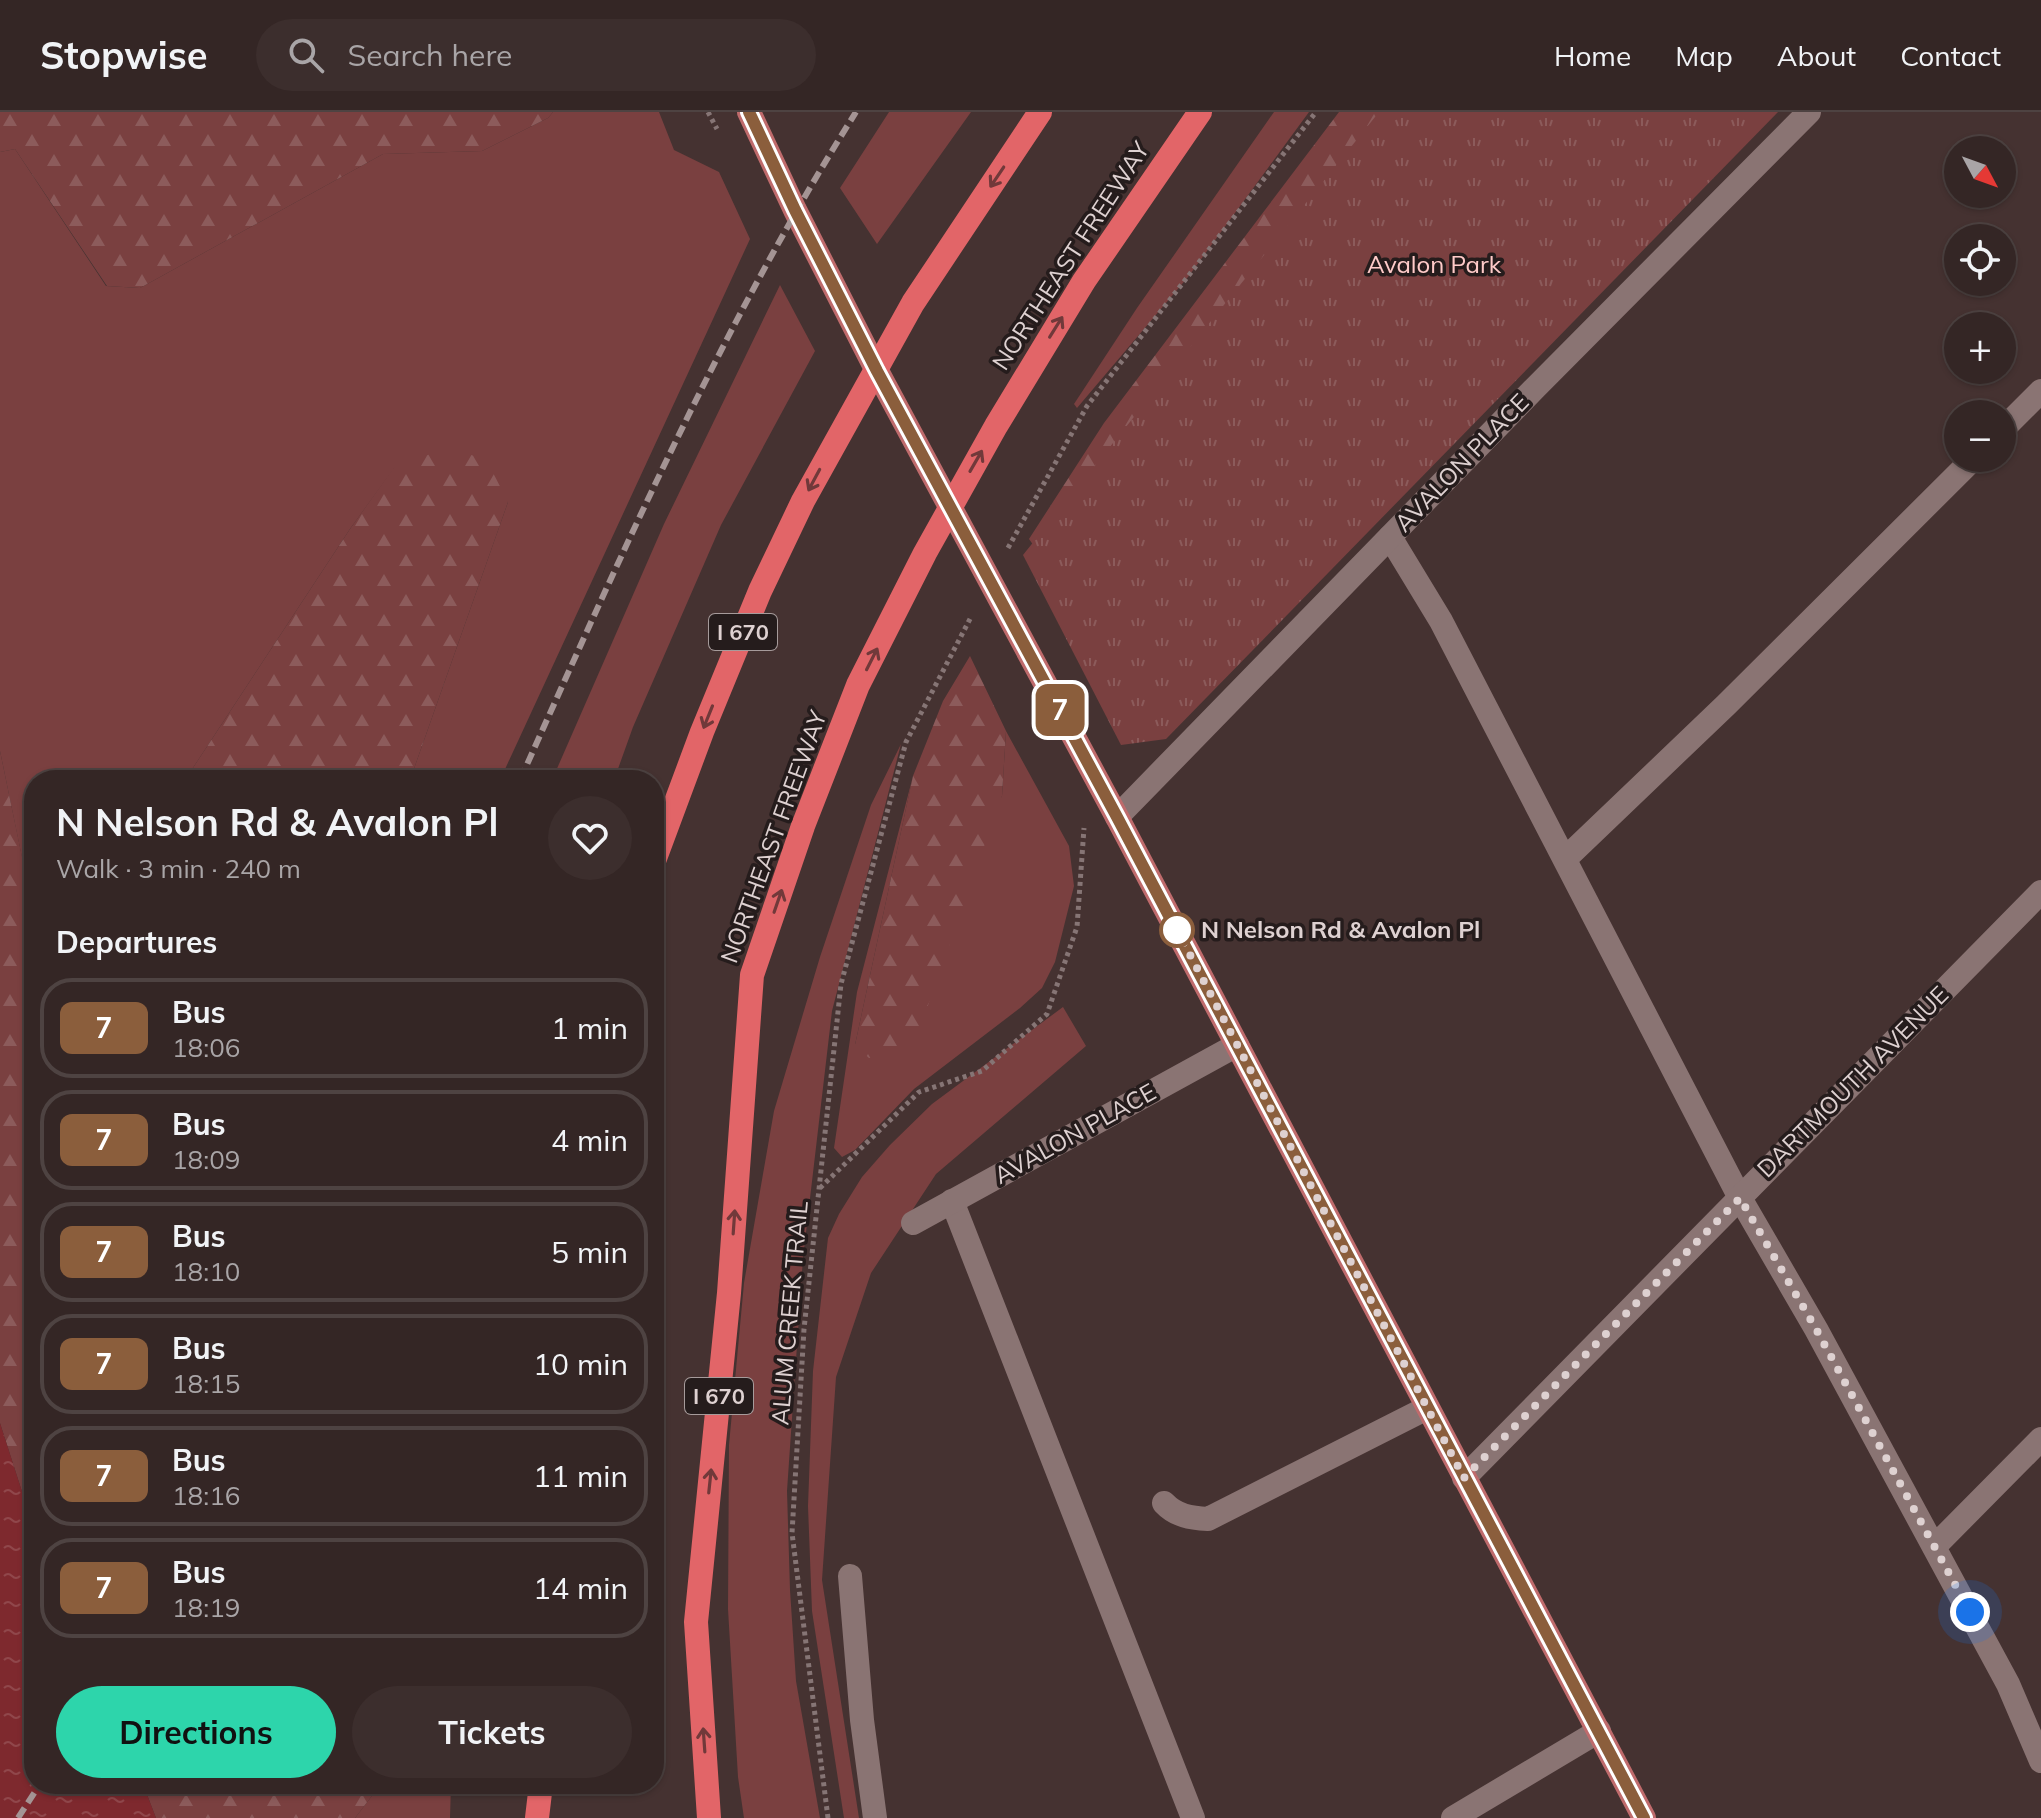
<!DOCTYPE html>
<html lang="en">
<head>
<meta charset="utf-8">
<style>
  body { margin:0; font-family:Mulish,sans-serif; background:#3c2e2d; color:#f1f3f6; height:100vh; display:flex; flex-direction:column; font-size:30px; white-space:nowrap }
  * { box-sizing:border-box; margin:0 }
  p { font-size:26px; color:#a9a5a7 }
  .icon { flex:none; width:44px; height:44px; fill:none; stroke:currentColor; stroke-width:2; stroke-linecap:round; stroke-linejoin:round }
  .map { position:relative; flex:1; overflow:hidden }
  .drawer { position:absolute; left:24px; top:658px; width:640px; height:1024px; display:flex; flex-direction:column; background:#342625; border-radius:32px; box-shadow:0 2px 6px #0004,0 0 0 2px #4e4342 }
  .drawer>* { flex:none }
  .badge { padding:0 16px; border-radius:12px; font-size:28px; line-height:52px }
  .needle { width:52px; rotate:131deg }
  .fabs { position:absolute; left:1944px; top:24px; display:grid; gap:16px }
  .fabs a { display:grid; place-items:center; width:72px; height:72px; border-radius:50%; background:#342625; box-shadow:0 2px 6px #0004,0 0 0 2px #4e4342; font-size:40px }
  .you { position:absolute; width:40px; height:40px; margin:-20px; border:6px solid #fff; border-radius:50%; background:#1a73e8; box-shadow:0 0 0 12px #1a73e833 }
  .map>.badge { position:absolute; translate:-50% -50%; box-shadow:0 0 0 4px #fff }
  h2 { padding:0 32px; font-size:30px; line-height:72px }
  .round { display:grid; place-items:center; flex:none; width:84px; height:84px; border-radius:42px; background:#3c2e2d }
  .head { display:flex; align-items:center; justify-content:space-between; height:136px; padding:0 32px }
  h1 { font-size:38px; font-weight:700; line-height:60px }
  .button { display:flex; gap:16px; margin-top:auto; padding:16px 32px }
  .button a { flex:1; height:92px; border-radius:48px; background:#2dd5ab; color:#111; font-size:32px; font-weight:700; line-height:92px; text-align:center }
  .button a+a { background:#3c2e2d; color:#f1f3f6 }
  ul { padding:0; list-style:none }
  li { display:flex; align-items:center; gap:24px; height:100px; margin:0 16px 12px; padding:0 16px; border:4px solid #4e4342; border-radius:32px }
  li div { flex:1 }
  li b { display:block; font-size:30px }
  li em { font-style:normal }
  li .badge { min-width:88px; font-weight:700; text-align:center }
  header { display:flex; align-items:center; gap:48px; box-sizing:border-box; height:112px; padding:0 40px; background:#342625; border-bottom:2px solid #4e4342 }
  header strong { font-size:38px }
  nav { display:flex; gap:44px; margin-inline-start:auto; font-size:28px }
  .search { width:560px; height:72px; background:#3c2e2d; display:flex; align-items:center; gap:20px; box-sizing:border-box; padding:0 28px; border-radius:44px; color:#a9a5a7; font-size:30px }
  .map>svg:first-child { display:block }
  .grass { fill:#7a4040 }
  .forest { fill:url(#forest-firs) }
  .park { fill:url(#park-tufts) }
  .water { fill:url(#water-ripples) }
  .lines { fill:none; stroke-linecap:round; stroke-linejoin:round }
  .path { stroke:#867575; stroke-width:5; stroke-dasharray:4 4; stroke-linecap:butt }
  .lane { stroke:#8a7473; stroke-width:24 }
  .street { stroke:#8a7473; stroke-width:24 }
  .primary { stroke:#bf6b6c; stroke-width:24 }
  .highway { stroke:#e26568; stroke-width:24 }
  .rail { stroke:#a49494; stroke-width:6; stroke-dasharray:12 6; stroke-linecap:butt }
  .oneway { stroke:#71393a }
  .line-casing { stroke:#fff; stroke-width:18 }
  .line { stroke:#8b5e3c; stroke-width:12 }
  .walk { stroke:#ded1d1; stroke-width:8; stroke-dasharray:0 14.4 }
  .stop-dot { fill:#fff; stroke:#8b5e3c; stroke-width:4 }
  .labels { text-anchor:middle; stroke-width:7; stroke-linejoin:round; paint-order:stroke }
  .shield { fill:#251c1c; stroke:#a69b9b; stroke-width:2 }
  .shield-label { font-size:22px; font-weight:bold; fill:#ded1d1 }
  .street-label { font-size:24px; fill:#ded1d1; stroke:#251c1c }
  .park-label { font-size:24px; fill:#ffcbc9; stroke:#251c1c }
  .stop-label { font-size:24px; font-weight:bold; fill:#ded1d1; stroke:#251c1c; text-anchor:start }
</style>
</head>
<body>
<header>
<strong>Stopwise</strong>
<div class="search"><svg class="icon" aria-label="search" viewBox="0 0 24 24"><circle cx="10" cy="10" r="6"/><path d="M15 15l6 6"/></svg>Search here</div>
<nav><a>Home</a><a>Map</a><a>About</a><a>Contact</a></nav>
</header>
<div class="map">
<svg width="2041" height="1706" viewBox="0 0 2041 1706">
  <defs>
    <pattern id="forest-firs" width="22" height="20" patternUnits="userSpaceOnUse" patternTransform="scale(2)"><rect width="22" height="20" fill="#7a4040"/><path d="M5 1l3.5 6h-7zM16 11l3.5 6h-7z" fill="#8c5b5b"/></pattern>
    <pattern id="park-tufts" width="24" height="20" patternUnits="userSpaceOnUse" patternTransform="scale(2)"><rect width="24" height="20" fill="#7a4040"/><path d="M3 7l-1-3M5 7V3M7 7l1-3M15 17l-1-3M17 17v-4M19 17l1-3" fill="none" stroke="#8c5b5b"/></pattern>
    <pattern id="water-ripples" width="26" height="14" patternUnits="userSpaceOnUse" patternTransform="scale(2)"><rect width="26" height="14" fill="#7e292e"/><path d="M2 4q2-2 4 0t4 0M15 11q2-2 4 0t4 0" fill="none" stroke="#90474b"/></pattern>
  </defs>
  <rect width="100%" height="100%" fill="#453231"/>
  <path class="grass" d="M553,0H659L674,38L719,60L750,127L500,668H410L508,390L395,355L350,417L185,668H34V771L26,765L0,639V40L15,37L106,174L140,176L383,42L482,39L548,6Z
    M889,0H971L877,132L840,76Z
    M1274,0H1309L1188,165L1077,296L1074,292L1137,196Z
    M780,173L815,239L721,413L633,615L614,668H552L664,412Z
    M1006,619L1069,734L1074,774L1055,850L1042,876L1020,896L914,977L855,1038L842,1045L834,1036L857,880L913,664L855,933L1002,684Z
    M901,632L832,899L803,1146L787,1379L790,1478L796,1569L820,1706H744L738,1665L728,1497L729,1333L744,1171L774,999L820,845L871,693Z
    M1063,895L1086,934L936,1062L871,1161L836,1265L822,1468L859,1706H844L812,1499L808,1394L813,1259L828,1126L839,1102L862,1065L890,1033L932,992Z
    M381,1672H451L450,1706H355Z"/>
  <path class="forest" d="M0,0H553L548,6L482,39L383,42L140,176L107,174L15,37L0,40Z
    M1339,0H1505L1051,458L1029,427L1104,311Z
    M451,335L487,349L508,390L410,668H185L350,417L395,354Z
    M970,544L1006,619L1002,684L921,913L900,941L869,946L855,933L913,664L943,589Z
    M0,639L26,764L34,771V1417L0,1311Z
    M143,1672H381L355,1706H156Z"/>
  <path class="park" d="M1379,0H1778L1166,627L1121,633L1023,443Z"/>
  <path class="water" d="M0,1311L34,1417V1672H143L156,1706H0Z"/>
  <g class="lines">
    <path class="path" d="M708,0L717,17
      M1008,436L1087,294L1316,0
      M820,1076L919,980L982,959L1047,902L1077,815L1084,716
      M828,1706L792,1421L804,1217L841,872L906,630L971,505"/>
    <path class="lane" d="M2002,318L2041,279
      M1390,425L1441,509L1740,1086L1816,1217L2008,1572L2041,1649
      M1565,747L1726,593L1974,346
      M952,1089L1193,1706
      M1164,1391C1176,1404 1191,1406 1208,1407L1427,1296
      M1935,1434L2041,1327"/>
    <path class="street" d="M1117,705L1535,276L1809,0
      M913,1111L1237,933
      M1464,1366L2041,780
      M850,1464L862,1608L875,1706
      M1453,1706L1599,1619"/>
    <path class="primary" d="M749,0L795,98L877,259L1117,705L1644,1706"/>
    <path class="highway" d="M654,749L702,620L760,479L803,389L913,191L1040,0
      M537,1706L541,1672
      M709,1706L696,1510L729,1181L752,863L803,714L858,573L925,441L996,314L1084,169L1200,0"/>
    <path class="rail" d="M520,668C622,441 723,211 856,0
      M18,1706L40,1672"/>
  </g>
  <defs><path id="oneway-shaft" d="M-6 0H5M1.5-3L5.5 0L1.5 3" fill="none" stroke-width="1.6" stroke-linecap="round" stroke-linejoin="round" transform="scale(2)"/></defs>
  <g class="oneway">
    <use href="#oneway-shaft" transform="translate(997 65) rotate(124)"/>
    <use href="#oneway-shaft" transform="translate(1056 215) rotate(-58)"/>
    <use href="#oneway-shaft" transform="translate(976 349) rotate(-60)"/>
    <use href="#oneway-shaft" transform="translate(814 368) rotate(118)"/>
    <use href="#oneway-shaft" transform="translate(872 547) rotate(-63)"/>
    <use href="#oneway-shaft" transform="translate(708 605) rotate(112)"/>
    <use href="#oneway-shaft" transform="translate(778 789) rotate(-71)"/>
    <use href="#oneway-shaft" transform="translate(734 1110) rotate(-86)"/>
    <use href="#oneway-shaft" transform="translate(710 1369) rotate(-84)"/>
    <use href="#oneway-shaft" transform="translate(704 1628) rotate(-94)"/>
  </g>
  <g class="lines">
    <g class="line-casing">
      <path id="line" d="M749,0L795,98L877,259L1117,705L1644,1706"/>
    </g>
    <use href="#line" class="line"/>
    <path class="walk" d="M1177,818L1464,1366L1740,1086L1816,1217L1970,1500"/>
  </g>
  <circle class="stop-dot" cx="1177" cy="818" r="16"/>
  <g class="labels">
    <g class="shield">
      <rect x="709" y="502" width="68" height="36" rx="6"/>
      <rect x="685" y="1266" width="68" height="36" rx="6"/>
    </g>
    <g class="shield-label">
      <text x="743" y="528">I 670</text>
      <text x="719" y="1292">I 670</text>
    </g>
    <g class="street-label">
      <text transform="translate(1071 144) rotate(-57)" y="8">NORTHEAST FREEWAY</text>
      <text transform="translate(1462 351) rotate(-46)" y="8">AVALON PLACE</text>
      <text transform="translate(774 725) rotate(-70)" y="8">NORTHEAST FREEWAY</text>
      <text transform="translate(1853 970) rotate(-45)" y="8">DARTMOUTH AVENUE</text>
      <text transform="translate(1075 1022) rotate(-29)" y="8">AVALON PLACE</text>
      <text transform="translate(790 1201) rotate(-85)" y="8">ALUM CREEK TRAIL</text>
    </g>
    <g class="park-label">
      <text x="1434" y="161">Avalon Park</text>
    </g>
    <g class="stop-label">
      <text x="1201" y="826">N Nelson Rd &amp; Avalon Pl</text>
    </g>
  </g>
</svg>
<div class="fabs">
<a><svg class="needle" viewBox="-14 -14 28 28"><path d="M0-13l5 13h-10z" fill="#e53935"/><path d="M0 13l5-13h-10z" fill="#a9a5a7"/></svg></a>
<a><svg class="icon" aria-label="locate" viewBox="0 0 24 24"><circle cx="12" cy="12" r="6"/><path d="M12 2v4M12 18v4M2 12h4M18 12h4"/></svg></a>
<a>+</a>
<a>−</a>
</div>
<div class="you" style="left:1970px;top:1500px"></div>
<b class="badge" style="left:1060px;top:598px;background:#8b5e3c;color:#fff">7</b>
<section class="drawer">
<div class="head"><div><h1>N Nelson Rd &amp; Avalon Pl</h1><p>Walk · 3 min · 240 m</p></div><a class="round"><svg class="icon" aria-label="heart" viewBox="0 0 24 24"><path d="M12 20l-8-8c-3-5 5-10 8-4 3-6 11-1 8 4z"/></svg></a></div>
<h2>Departures</h2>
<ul>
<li><span class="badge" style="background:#8b5e3c;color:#fff">7</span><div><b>Bus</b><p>18:06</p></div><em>1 min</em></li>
<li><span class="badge" style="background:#8b5e3c;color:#fff">7</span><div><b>Bus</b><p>18:09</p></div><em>4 min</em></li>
<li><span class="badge" style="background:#8b5e3c;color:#fff">7</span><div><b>Bus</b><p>18:10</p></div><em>5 min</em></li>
<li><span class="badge" style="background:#8b5e3c;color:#fff">7</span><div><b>Bus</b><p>18:15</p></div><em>10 min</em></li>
<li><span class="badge" style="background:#8b5e3c;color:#fff">7</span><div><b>Bus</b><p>18:16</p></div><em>11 min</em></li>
<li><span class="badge" style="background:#8b5e3c;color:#fff">7</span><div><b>Bus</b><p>18:19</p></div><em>14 min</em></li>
</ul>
<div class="button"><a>Directions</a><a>Tickets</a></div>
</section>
</div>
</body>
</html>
